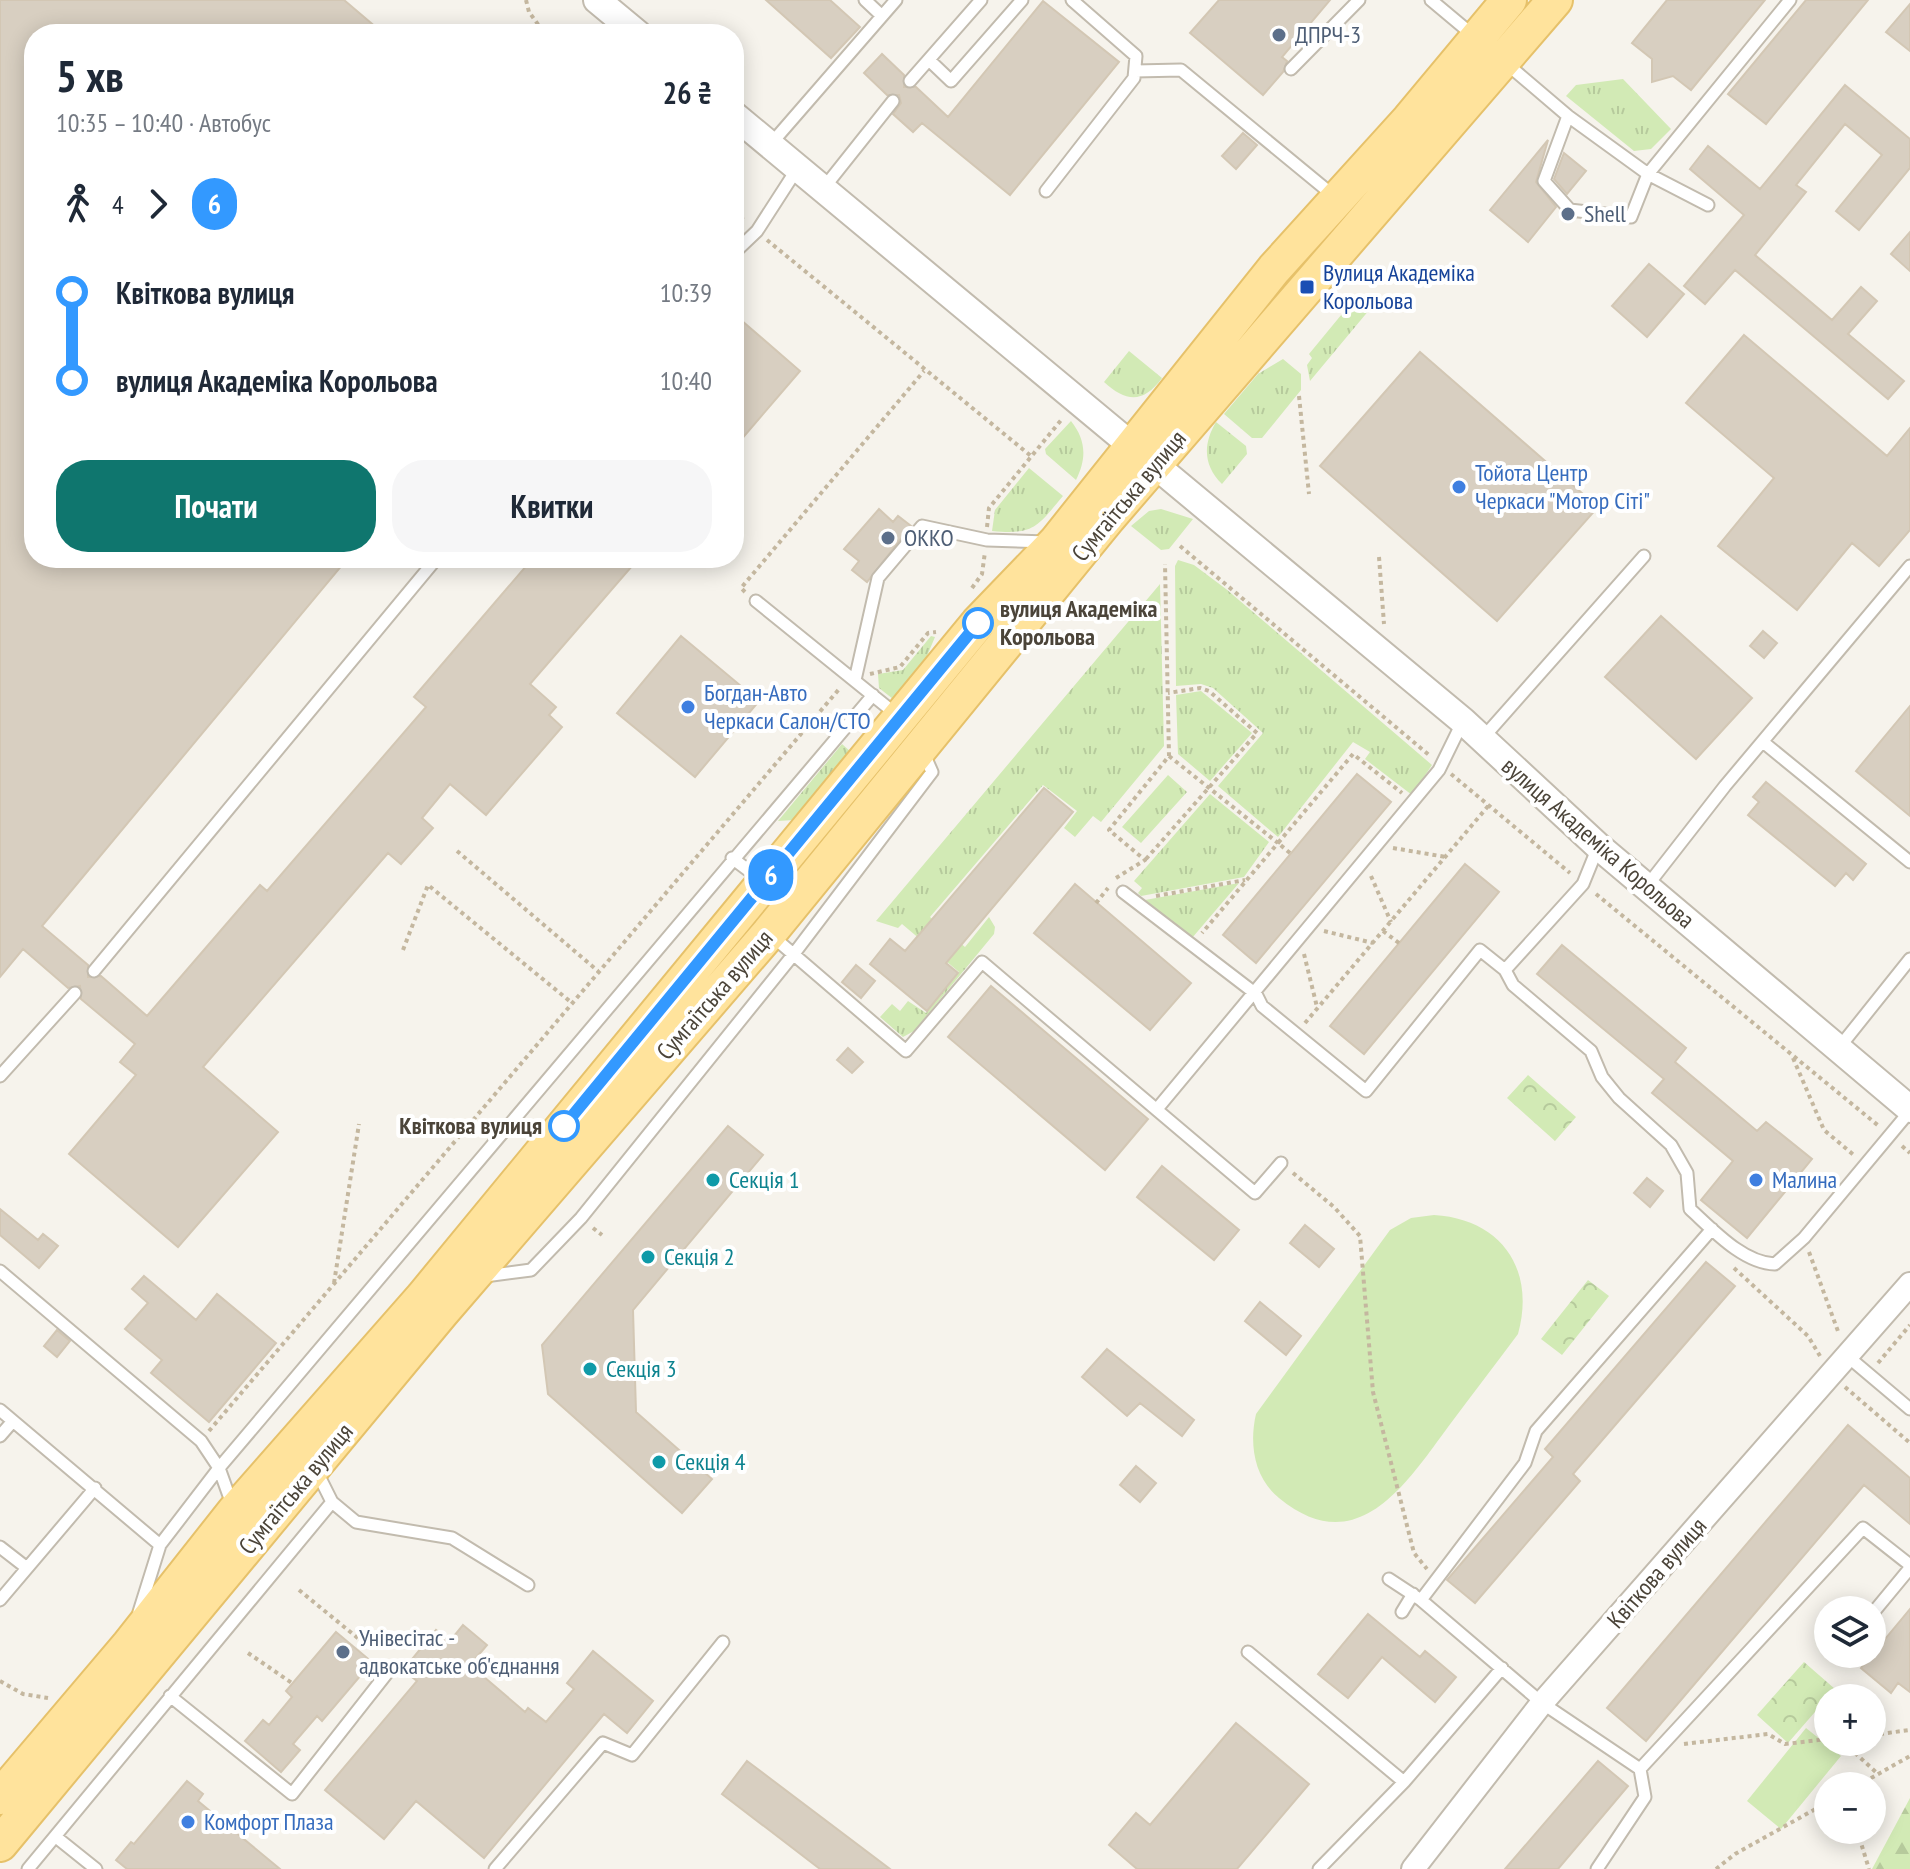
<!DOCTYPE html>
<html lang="uk">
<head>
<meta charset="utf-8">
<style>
  body { margin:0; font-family:"PT Sans Narrow",sans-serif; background:#f6f6f7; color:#1f2937; height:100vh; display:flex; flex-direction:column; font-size:30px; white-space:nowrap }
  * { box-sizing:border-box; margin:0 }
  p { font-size:26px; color:#747a83 }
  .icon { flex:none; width:44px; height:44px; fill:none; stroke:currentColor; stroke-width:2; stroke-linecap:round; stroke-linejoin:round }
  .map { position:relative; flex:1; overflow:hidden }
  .sheet { position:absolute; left:24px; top:24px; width:720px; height:544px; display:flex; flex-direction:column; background:#fff; border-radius:32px; box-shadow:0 4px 20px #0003 }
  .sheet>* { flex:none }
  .badge { padding:0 16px; border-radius:26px; font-size:28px; line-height:52px }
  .buttons { position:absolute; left:1814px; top:1596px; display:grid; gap:16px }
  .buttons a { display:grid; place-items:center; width:72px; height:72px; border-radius:50%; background:#fff; box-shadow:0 4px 20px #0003; font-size:40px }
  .map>.badge { position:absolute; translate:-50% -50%; box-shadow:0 0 0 4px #fff }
  .legs { display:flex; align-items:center; gap:12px; height:88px; padding:0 32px; font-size:26px }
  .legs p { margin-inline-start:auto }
  .head { display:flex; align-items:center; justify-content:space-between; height:136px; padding:0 32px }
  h1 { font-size:44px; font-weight:700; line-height:60px }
  .cta { display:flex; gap:16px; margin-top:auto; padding:16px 32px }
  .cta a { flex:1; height:92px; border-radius:32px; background:#0f766e; color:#fff; font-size:32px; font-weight:700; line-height:92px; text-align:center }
  .cta a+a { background:#f6f6f7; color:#1f2937 }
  ul { padding:0 32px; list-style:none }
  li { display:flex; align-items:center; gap:28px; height:88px; font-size:30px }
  li i { display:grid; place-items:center; width:12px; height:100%; margin:0 10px; background:currentColor }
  li i::after { content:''; width:20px; height:20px; margin:-10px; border:6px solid; border-radius:50%; background:#fff }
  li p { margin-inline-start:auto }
  li:first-child i { background:linear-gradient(#0000 50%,currentColor 0) }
  li:last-child i { background:linear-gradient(currentColor 50%,#0000 0) }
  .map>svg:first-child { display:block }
  .grass { fill:url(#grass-tufts) }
  .forest { fill:url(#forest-firs) }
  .park { fill:url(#park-crowns) }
  .pitch { fill:#d2eab5 }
  .building { fill:#d8cfc1; stroke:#d3c7b4; stroke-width:2 }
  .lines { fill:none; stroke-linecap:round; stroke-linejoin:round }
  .service-casing { stroke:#c2bbae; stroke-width:15 }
  .minor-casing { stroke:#c2bbae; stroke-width:26 }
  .tertiary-casing { stroke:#c2bbae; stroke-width:30 }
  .primary-casing { stroke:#e6c16a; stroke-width:38 }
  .path { stroke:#c4b79f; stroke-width:4; stroke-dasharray:4 4; stroke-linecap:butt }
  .service { stroke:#fff; stroke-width:11 }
  .minor { stroke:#fff; stroke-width:22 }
  .tertiary { stroke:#fff; stroke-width:26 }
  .primary { stroke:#ffe39c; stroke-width:34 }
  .line-1-casing { stroke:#fff; stroke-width:18 }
  .line-1 { stroke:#39f; stroke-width:12 }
  .service-dot { fill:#5c6f8a; stroke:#fff; stroke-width:3 }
  .transit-dot { fill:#1a4fb4; stroke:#fff; stroke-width:3 }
  .shop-dot { fill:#3f7fe0; stroke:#fff; stroke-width:3 }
  .stop-1-dot { fill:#fff; stroke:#39f; stroke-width:4 }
  .culture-dot { fill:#0f9aa8; stroke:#fff; stroke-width:3 }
  .labels { text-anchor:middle; stroke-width:8; stroke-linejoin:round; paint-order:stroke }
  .service-label { font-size:24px; fill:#4e5e75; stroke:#fff; text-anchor:start }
  .transit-label { font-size:24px; fill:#164399; stroke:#fff; text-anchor:start }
  .shop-label { font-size:24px; fill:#366cbe; stroke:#fff; text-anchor:start }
  .street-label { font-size:24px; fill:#4b4439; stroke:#fff }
  .stop-label { font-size:24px; font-weight:bold; fill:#4b4439; stroke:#fff; text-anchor:start }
  .culture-label { font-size:24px; fill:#0d838f; stroke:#fff; text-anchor:start }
</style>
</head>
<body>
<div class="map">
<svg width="1910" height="1869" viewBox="0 0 1910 1869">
  <defs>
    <pattern id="grass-tufts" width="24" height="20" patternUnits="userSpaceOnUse" patternTransform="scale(2)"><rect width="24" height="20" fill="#d2eab5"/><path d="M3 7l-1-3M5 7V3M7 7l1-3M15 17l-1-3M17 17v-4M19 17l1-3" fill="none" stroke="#b6ca9c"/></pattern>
    <pattern id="forest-firs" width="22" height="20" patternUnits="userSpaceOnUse" patternTransform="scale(2)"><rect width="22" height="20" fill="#d2eab5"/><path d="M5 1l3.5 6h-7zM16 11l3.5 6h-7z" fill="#b6ca9c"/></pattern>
    <pattern id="park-crowns" width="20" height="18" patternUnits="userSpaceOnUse" patternTransform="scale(2)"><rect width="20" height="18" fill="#d2eab5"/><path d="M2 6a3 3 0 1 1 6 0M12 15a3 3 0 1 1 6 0" fill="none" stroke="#b6ca9c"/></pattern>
  </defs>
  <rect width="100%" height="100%" fill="#f6f3ec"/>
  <path class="grass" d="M1623,79L1671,129L1651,149L1634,151L1566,96L1576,85Z
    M1351,303H1375L1310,381L1307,365L1312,358L1309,354Z
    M1129,351L1162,378C1143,404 1126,402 1104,382Z
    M1283,359L1301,374V390L1262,438H1252L1224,414L1258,374Z
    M1071,421C1086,440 1087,458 1076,480L1046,454L1045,449Z
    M1216,422L1246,446L1247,454L1222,484C1203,465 1203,444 1216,422Z
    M1029,468L1063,496C1037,527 1034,535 992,531L995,510Z
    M1161,509L1193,519L1169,549L1161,550L1131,526L1149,511Z
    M1178,560L1194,565L1226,589L1432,765L1412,795L1365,759L1370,752L1353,742L1278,837L1218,786L1263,733L1213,688L1201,684L1176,686L1175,566Z
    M1160,584L1164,746L1101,822L1093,816L1075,837L1064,828L1077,811L1043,785L930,917L965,947L989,917L995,927L994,934L914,1031L903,1037L880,1017L892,1004L900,1011L908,1001L926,1013L959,972L902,924L898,928L876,921Z
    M931,636L935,637L924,663L893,699L879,688L878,674L903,670Z
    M1201,691L1252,733L1210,781L1178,754L1176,695Z
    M842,744L851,752L794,820L778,821Z
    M1168,775L1187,792L1141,843L1122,827Z
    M1210,794L1269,842L1244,877L1141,896L1138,893L1142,888L1134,881Z
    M1239,883L1192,938L1145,900Z"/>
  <path class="forest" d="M1910,1798V1869H1872Z"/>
  <path class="park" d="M1528,1075L1576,1117L1555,1141L1507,1098Z
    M1588,1280L1609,1296L1562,1355L1541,1339Z
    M1804,1662L1835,1689L1788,1743L1757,1715Z"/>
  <path class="pitch" d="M1434,1215C1501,1219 1536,1269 1518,1334C1495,1365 1471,1396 1448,1427C1406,1484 1357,1562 1279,1498C1254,1478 1249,1444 1256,1414L1390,1230L1411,1218Z
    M1806,1728L1841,1756L1781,1829L1747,1801Z"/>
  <path class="building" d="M0,0H344L384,34H34V558H348L42,926L88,965V977L101,976L147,1016L260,885L267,891L426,707L414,697L533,558H639L530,684L556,707L549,715L562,727L486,815L450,784L422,818L433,828L401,864L388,853L203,1067L278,1132L178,1247L69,1154L136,1075L120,1062L135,1044L81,999L80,986L68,988L23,949L0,977Z
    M766,0H830L860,27L831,58Z
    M1219,0H1330L1282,57L1287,61L1283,72L1263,95L1190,33Z
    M1667,0H1765L1691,90L1673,76L1652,82V59L1632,43Z
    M1806,0H1868L1766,124L1728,94Z
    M1043,1L1119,62L1010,195L922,123L913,132L893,114L901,103L899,95H887L864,73L882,54L904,75V87H916L948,117Z
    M1910,4V51L1886,32Z
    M1845,85L1910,139V168L1859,230L1836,211L1882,155L1845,124L1796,185L1806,192L1755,255L1832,320L1861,287L1877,301L1848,334L1904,381L1888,399L1735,270L1705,304L1684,286L1744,215L1690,169L1708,146L1760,189Z
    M1243,133L1257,145L1236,169L1222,156Z
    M1548,140L1536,182L1556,207L1528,242L1490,210Z
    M1564,153L1586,171L1567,194L1554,179Z
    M1910,232V271L1891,254Z
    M1649,264L1684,294L1647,337L1612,306Z
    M734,314L800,371L734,448Z
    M1744,335L1887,456L1910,428V530L1879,566L1852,543L1797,610L1718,546L1774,478L1686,403Z
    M1420,352L1598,507L1497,621L1320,466Z
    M879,509L893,522L898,516L911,526L867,582L852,570L859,561L844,549Z
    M1661,616L1752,698L1696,759L1605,677Z
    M1763,631L1777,643L1764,658L1750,646Z
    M681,636L759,701L695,777L617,713Z
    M1910,706V816L1856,771Z
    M1357,774L1391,802L1256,963L1223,935Z
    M1766,782L1866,864L1853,880L1846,873L1835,886L1748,815L1759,802L1753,797Z
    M1044,788L1073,812L946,963L958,973L927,1011L870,964L890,939L905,951Z
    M1465,864L1499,892L1364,1054L1330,1026Z
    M1075,884L1191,983L1150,1030L1034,933Z
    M1562,945L1686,1048L1675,1062L1757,1131L1766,1122L1812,1159L1747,1238L1701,1200L1733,1161L1652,1093L1664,1079L1537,974Z
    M856,965L875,981L861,998L842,982Z
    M991,986L1148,1119L1105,1170L948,1037Z
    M848,1048L863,1062L852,1073L837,1060Z
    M728,1126L763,1155L633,1310L636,1412L712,1479L682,1513L548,1394L542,1345Z
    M1162,1166L1239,1230L1214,1260L1137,1197Z
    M1647,1178L1663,1191L1650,1207L1634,1193Z
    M0,1209L38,1240L43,1234L58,1246L39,1268L0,1235Z
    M1305,1225L1334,1249L1319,1267L1290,1243Z
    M1706,1262L1735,1286L1573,1474L1580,1481L1475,1603L1447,1580L1553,1457L1545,1449Z
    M144,1276L196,1320L217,1294L276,1343L209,1422L151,1373L162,1360L125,1329L148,1303L132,1289Z
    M1260,1302L1301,1336L1286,1355L1245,1321Z
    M57,1330L70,1341L57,1357L44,1346Z
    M1107,1349L1194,1420L1182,1436L1140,1403L1127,1416L1082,1377Z
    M1848,1425L1910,1478V1524L1864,1485L1646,1741L1607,1708Z
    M1136,1466L1156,1483L1140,1502L1120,1485Z
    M1910,1609V1692L1898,1683L1891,1693L1861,1668Z
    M1368,1614L1420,1657L1425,1651L1456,1677L1435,1702L1382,1657L1348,1698L1318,1674Z
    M463,1625L487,1645L470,1665L525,1712L528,1708L546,1722L574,1689L567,1683L593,1651L653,1701L627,1733L604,1714L484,1858L416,1801L384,1839L325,1790L417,1681L403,1670L436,1630L450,1641Z
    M336,1632L372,1662L322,1721L317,1716L293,1744L300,1750L281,1772L245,1741L263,1720L269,1725L292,1697L286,1691Z
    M1236,1723L1309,1784L1237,1869H1137L1109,1845L1136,1813L1150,1825Z
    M747,1761L890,1869H820L722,1794Z
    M1598,1761L1628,1786L1558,1869H1505Z
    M187,1781L203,1794L198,1801L280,1869H127L116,1860L131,1842L134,1844Z"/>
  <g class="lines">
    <g class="service-casing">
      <path id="service" d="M865,0L882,16
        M1431,0L1474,36
        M929,60L951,81L1022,0
        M1507,64L1568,116L1648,174L1708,205
        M1291,69L1359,0
        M1135,71L1181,70L1334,196
        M910,81L981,0
        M1568,116L1544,181L1570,210L1631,217L1648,174L1790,0
        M770,145L896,0
        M823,189L893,101
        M1046,191L1134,78L1136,56L1072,0
        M734,253L757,231L797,169
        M756,601L897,715
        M855,680L878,578L922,526L987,540L1047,542
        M1482,739L1644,556
        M1763,742L1910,862
        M1598,847L1583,884L1505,970L1513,985L1591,1051L1602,1077L1619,1098L1671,1145L1687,1173L1690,1209C1713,1230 1743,1263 1775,1264L1804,1238L1910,1111
        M732,858L760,879
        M1647,886L1725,786L1910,566
        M1123,892L1256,994L1262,1006L1366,1091L1480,950L1505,970
        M771,935L906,1051L982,962L1255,1193L1281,1163
        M94,971L437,558
        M1838,1049L1910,959
        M0,1076L75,993
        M1157,1109L1439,770L1463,721
        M1712,1229L1536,1431L1525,1463L1421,1600L1542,1703L1640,1769L1863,1528L1910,1565
        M0,1271L201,1441L219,1468L233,1507
        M485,1276L531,1270L581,1218L793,955L932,772L924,754
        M1846,1355L1910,1409
        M0,1410L13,1421
        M0,1436L13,1421L160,1545
        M317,1472L332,1502L356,1522L452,1538L528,1585
        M0,1547L27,1568
        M1389,1579L1421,1600
        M0,1600L95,1488
        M139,1612L160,1545L219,1468L873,695
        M1402,1612L1413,1594
        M1872,1614L1910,1568
        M1248,1652L1404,1782
        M170,1696L292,1794L391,1668
        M56,1837L96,1869
        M28,1869L332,1502
        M495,1869L603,1743L632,1755L723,1642
        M1319,1869L1404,1782L1502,1668
        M1597,1869L1645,1797L1640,1769"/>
    </g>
    <g class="minor-casing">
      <path id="minor" d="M1413,1869L1542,1703L1910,1284"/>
    </g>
    <g class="tertiary-casing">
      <path id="tertiary" d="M597,0L638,34
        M734,115L1463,721L1598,846L1910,1109"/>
    </g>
    <g class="primary-casing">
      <path id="primary" d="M0,1797L129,1645L234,1512L423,1297L978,623L1056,542L1274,269L1409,120L1509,0
        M0,1844L441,1313L769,933L1108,518L1555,0"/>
    </g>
    <path class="path" d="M526,0L529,12L545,34
      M734,212L745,221
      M767,240L1031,456
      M1299,396L1309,494
      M987,527L989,508L1062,419
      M1180,546L1429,755
      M1379,557L1384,624
      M972,588L982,574L985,552
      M745,592L741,588L924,371
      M870,674L900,667L928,633L936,632
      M1169,756L1278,843L1202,933
      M1451,774L1570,873
      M1393,848L1446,857
      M457,851L598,971
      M1290,853L1278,843L1353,754L1402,793
      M1146,859L1257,733L1209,691L1200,688L1168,693
      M1371,876L1391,922
      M1116,878L1145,860L1109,830L1169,756L1165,564
      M1596,894L1880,1127
      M1156,896L1245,880
      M1096,903L1108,888
      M1324,931L1373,943
      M1383,931L1399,943
      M403,950L428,885L572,1003
      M1304,954L1317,1007
      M1305,1023L1489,805
      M1793,1058L1824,1130L1855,1156
      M1902,1146L1910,1153
      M1293,1173L1334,1207L1360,1236L1373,1392L1414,1553L1427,1569
      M593,1228L602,1235
      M1809,1252L1839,1334
      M1734,1268L1808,1336L1820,1356
      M334,1283L359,1124
      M1878,1363L1910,1325
      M1845,1387L1910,1443
      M209,1431L840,688
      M299,1590L370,1648
      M248,1653L292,1683
      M0,1681L23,1694L48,1698
      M1872,1735L1910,1730
      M1843,1742L1878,1774
      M1684,1744L1768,1734L1785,1744L1828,1739
      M1857,1786L1910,1756
      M1857,1830L1869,1869
      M1716,1869L1735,1854L1828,1802"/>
    <use href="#service" class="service"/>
    <use href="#minor" class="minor"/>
    <use href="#tertiary" class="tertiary"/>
    <use href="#primary" class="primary"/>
  </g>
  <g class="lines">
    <g class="line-1-casing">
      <path id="line-1" d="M564,1126L978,623"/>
    </g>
    <use href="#line-1" class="line-1"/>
  </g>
  <g class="service-dot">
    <circle cx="1279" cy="35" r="8"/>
    <circle cx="1568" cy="214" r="8"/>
    <circle cx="888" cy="538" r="8"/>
    <circle cx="343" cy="1652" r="8"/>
  </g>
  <rect class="transit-dot" x="1299" y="279" width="16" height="16" rx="4"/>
  <g class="shop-dot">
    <circle cx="1459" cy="487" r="8"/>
    <circle cx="688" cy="707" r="8"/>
    <circle cx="1756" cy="1180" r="8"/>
    <circle cx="188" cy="1822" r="8"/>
  </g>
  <g class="stop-1-dot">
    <circle cx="978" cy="623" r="14"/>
    <circle cx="564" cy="1126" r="14"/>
  </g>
  <g class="culture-dot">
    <circle cx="713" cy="1180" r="8"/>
    <circle cx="648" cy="1257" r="8"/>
    <circle cx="590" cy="1369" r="8"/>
    <circle cx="659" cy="1462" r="8"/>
  </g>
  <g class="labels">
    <g class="service-label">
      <text x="1295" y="43">ДПРЧ-3</text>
      <text x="1584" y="222">Shell</text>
      <text x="904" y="546">ОККО</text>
      <text x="359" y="1646">Унівесітас -<tspan x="359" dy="28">адвокатське об'єднання</tspan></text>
    </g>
    <g class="transit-label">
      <text x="1323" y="281">Вулиця Академіка<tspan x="1323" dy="28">Корольова</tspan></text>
    </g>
    <g class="shop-label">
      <text x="1475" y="481">Тойота Центр<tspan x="1475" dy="28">Черкаси "Мотор Сіті"</tspan></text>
      <text x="704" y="701">Богдан-Авто<tspan x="704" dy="28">Черкаси Салон/СТО</tspan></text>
      <text x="1772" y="1188">Малина</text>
      <text x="204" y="1830">Комфорт Плаза</text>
    </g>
    <g class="street-label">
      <text transform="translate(1129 496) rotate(-50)" y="8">Сумгаїтська вулиця</text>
      <text transform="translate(1598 843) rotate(41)" y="8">вулиця Академіка Корольова</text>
      <text transform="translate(715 995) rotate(-49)" y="8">Сумгаїтська вулиця</text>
      <text transform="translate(296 1489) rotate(-50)" y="8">Сумгаїтська вулиця</text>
      <text transform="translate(1657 1573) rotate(-49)" y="8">Квіткова вулиця</text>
    </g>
    <g class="stop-label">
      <text x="1000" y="617">вулиця Академіка<tspan x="1000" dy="28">Корольова</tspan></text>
      <text x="542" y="1134" text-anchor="end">Квіткова вулиця</text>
    </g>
    <g class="culture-label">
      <text x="729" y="1188">Секція 1</text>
      <text x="664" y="1265">Секція 2</text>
      <text x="606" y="1377">Секція 3</text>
      <text x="675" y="1470">Секція 4</text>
    </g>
  </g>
</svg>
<div class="buttons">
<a><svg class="icon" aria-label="layers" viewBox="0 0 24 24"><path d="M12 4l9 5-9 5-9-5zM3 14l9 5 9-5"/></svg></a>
<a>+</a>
<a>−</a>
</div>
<b class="badge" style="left:771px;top:875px;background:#39f;color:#fff">6</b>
<section class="sheet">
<div class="head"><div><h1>5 хв</h1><p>10:35 – 10:40 · Автобус</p></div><b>26 ₴</b></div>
<div class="legs"><svg class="icon" aria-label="walk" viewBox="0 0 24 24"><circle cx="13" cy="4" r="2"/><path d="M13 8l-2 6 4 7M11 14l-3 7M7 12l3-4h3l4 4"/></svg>4<svg class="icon" aria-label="forward" viewBox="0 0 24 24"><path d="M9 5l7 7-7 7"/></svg><b class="badge" style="background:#39f;color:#fff">6</b></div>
<ul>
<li><i style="color:#39f"></i><b>Квіткова вулиця</b><p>10:39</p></li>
<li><i style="color:#39f"></i><b>вулиця Академіка Корольова</b><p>10:40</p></li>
</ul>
<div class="cta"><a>Почати</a><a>Квитки</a></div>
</section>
</div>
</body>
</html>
